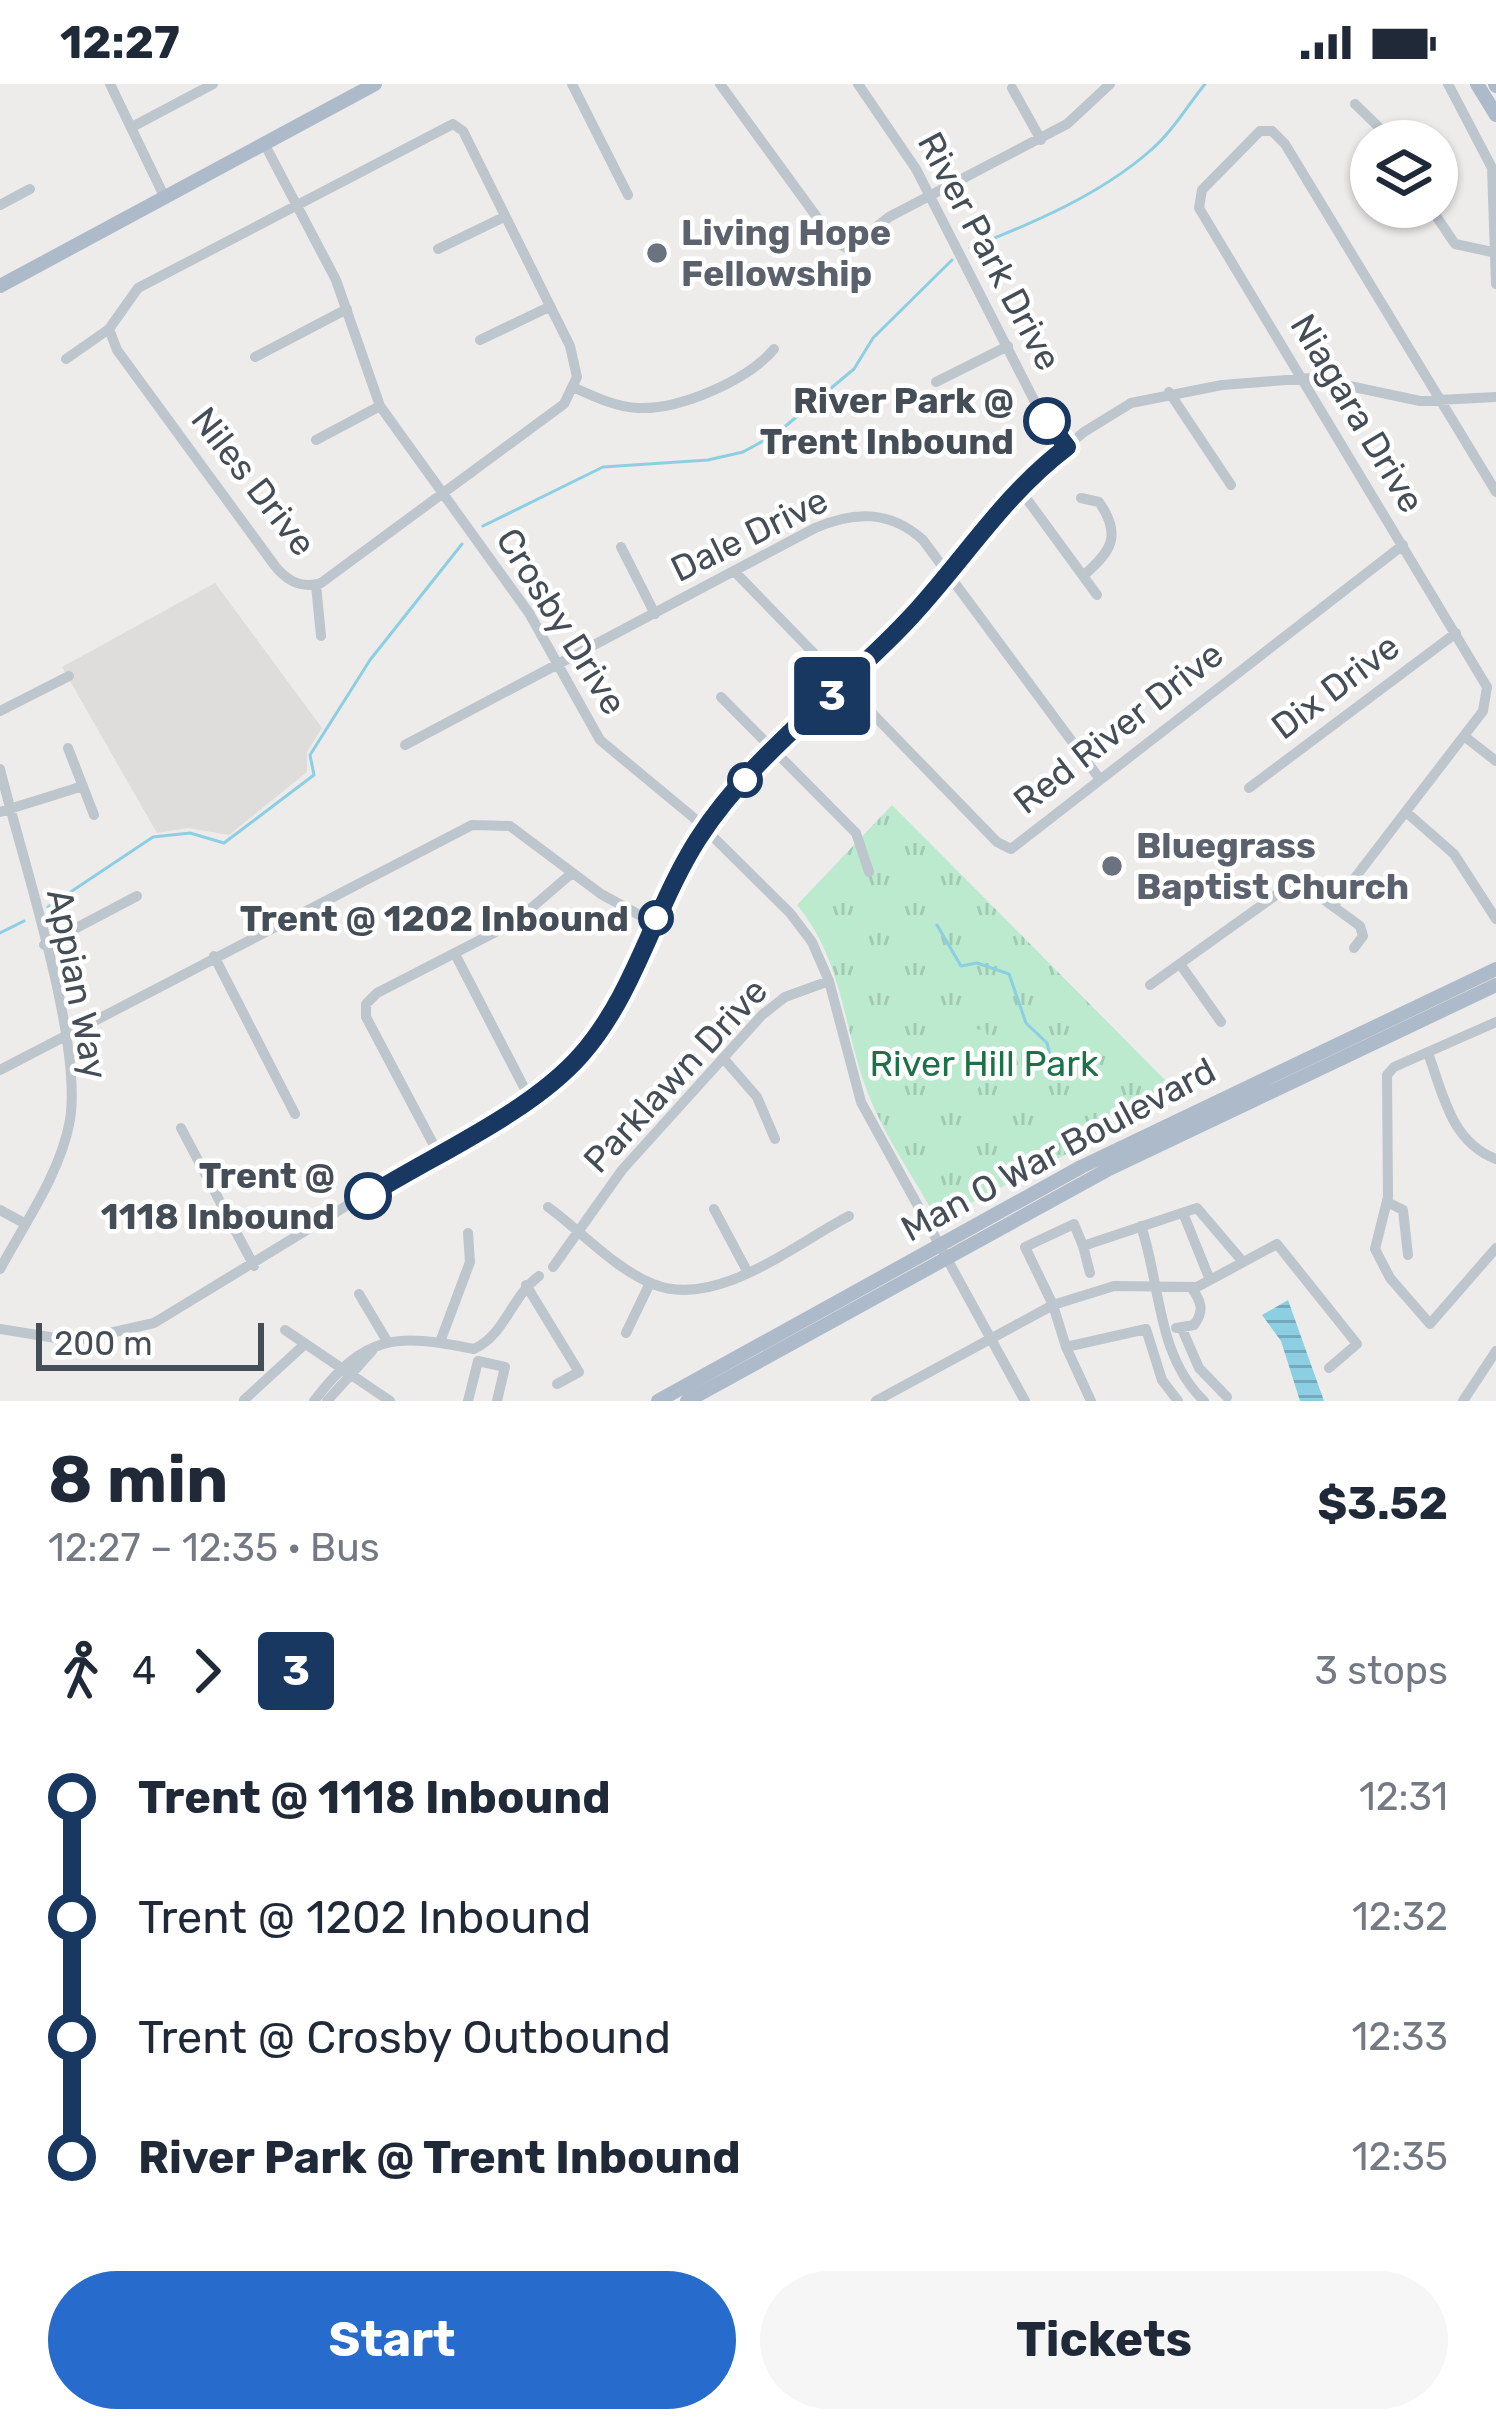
<!DOCTYPE html>
<html lang="en">
<head>
<meta charset="utf-8">
<style>
  body { margin:0; font-family:Rubik,sans-serif; background:#f6f6f7; color:#1f2937; height:100vh; display:flex; flex-direction:column; font-size:45px; white-space:nowrap }
  * { box-sizing:border-box; margin:0 }
  p { font-size:39px; color:#747a83 }
  .icon { flex:none; width:66px; height:66px; fill:none; stroke:currentColor; stroke-width:2; stroke-linecap:round; stroke-linejoin:round }
  .map { position:relative; height:1317px; overflow:hidden }
  .drawer { display:flex; flex-direction:column; background:#fff; flex:1 }
  .drawer>* { flex:none }
  .badge { padding:0 24px; border-radius:9px; font-size:42px; line-height:78px }
  .buttons { position:absolute; left:1350px; top:36px; display:grid; gap:24px }
  .buttons a { display:grid; place-items:center; width:108px; height:108px; border-radius:50%; background:#fff; box-shadow:0 3px 9px #0004; font-size:60px }
  .scale { position:absolute; left:36px; bottom:30px; width:228px; box-sizing:border-box; padding-left:12px; border:6px solid #454e57; border-top:0; font-size:33px; line-height:42px; white-space:nowrap; color:#454e57; -webkit-text-stroke:9px #fff; paint-order:stroke }
  .map>.badge { position:absolute; translate:-50% -50%; box-shadow:0 0 0 6px #fff }
  .legs { display:flex; align-items:center; gap:18px; height:132px; padding:0 48px; font-size:39px }
  .legs p { margin-inline-start:auto }
  .overview { display:flex; align-items:center; justify-content:space-between; height:204px; padding:0 48px }
  h1 { font-size:66px; font-weight:700; line-height:90px }
  .primary-button { display:flex; gap:24px; margin-top:auto; padding:24px 48px }
  .primary-button a { flex:1; height:138px; border-radius:72px; background:#276bcc; color:#fff; font-size:48px; font-weight:700; line-height:138px; text-align:center }
  .primary-button a+a { background:#f6f6f7; color:#1f2937 }
  ul { padding:0 48px; list-style:none }
  li { display:flex; align-items:center; gap:42px; height:120px; font-size:45px }
  li i { display:grid; place-items:center; width:18px; height:100%; margin:0 15px; background:currentColor }
  li i::after { content:''; width:30px; height:30px; margin:-15px; border:9px solid; border-radius:50%; background:#fff }
  li p { margin-inline-start:auto }
  li:first-child i { background:linear-gradient(#0000 50%,currentColor 0) }
  li:last-child i { background:linear-gradient(currentColor 50%,#0000 0) }
  .status { display:flex; justify-content:space-between; align-items:center; height:84px; padding:0 60px; background:#fff; direction:ltr }
  .status svg { height:33px; fill:currentColor }
  .map>svg:first-child { display:block }
  .education { fill:#dfdcdc }
  .park { fill:url(#park-tufts) }
  .pitch { fill:#bbeace }
  .water { fill:url(#water-rules) }
  .lines { fill:none; stroke-linecap:round; stroke-linejoin:round }
  .stream { stroke:#8ccfe3; stroke-width:3 }
  .minor { stroke:#bdc5cd; stroke-width:10 }
  .major { stroke:#acbac9; stroke-width:14 }
  .line-1-casing { stroke:#fff; stroke-width:27 }
  .line-1 { stroke:#183862; stroke-width:18 }
  .worship-dot { fill:#6b7280; stroke:#fff; stroke-width:4.5 }
  .stop-1-dot { fill:#fff; stroke:#183862; stroke-width:6 }
  .labels { text-anchor:middle; stroke-width:9; stroke-linejoin:round; paint-order:stroke }
  .worship-label { font-size:36px; font-weight:bold; fill:#5b616d; stroke:#fff; text-anchor:start }
  .street-label { font-size:36px; fill:#454e57; stroke:#fff }
  .stop-label { font-size:36px; font-weight:bold; fill:#454e57; stroke:#fff; text-anchor:end }
  .park-label { font-size:36px; fill:#1d7149; stroke:#fff }
</style>
</head>
<body>
<div class="status"><b>12:27</b><svg viewBox="0 0 49 12"><path d="M0 12V9h3v3zM5 12V6h3v6zM10 12V3h3v9zM15 12V0h3v12zM26 1h20v11H26zM47 4h2v5h-2z"/></svg></div>
<div class="map">
<svg width="1496" height="1317" viewBox="0 0 1496 1317">
  <defs>
    <pattern id="park-tufts" width="24" height="20" patternUnits="userSpaceOnUse" patternTransform="scale(3)"><rect width="24" height="20" fill="#bbeace"/><path d="M3 7l-1-3M5 7V3M7 7l1-3M15 17l-1-3M17 17v-4M19 17l1-3" fill="none" stroke="#a2cab3"/></pattern>
    <pattern id="water-rules" width="6" height="5" patternUnits="userSpaceOnUse" patternTransform="scale(3)"><rect width="6" height="5" fill="#8ccfe3"/><path d="M0 2.5h6" fill="none" stroke="#74aabb"/></pattern>
  </defs>
  <rect width="100%" height="100%" fill="#eeebeb"/>
  <path class="education" d="M215,499L322,644L307,668V688L229,751L188,744L157,749L62,583Z"/>
  <path class="park" d="M892,721L1181,1012L937,1136C914,1093 882,1049 866,1004C842,938 843,877 797,821Z"/>
  <path class="pitch" d="M985,945C1002,984 980,1015 941,1027L919,960L923,951Z"/>
  <path class="water" d="M1288,1216L1324,1317H1300L1281,1257L1262,1231Z"/>
  <g class="lines">
    <path class="stream" d="M970,164C1033,139 1100,111 1151,66C1172,48 1188,21 1205,0
      M483,442L603,383L708,376L743,368L776,350L854,285L873,254L952,176
      M48,823L153,753L190,749L224,759L314,691L310,671L370,576L462,460
      M937,841L961,882L977,879L1009,890L1026,939L1047,959L1051,975
      M0,849L24,837"/>
    <path class="minor" d="M110,0L165,114
      M572,0L628,111
      M720,0L835,158L849,165L889,133L1067,40L1110,0
      M858,0L916,85L1036,320L1067,363
      M1448,0L1492,84L1496,200
      M1012,4L1041,56
      M1355,20L1393,57
      M132,43L213,0
      M265,61L336,196L380,322L529,529L600,656L694,734L790,829L812,858L829,897L861,1018L1025,1317
      M0,121L30,105
      M1430,123L1455,160L1492,168
      M438,165L504,133
      M480,256L549,223
      M255,273L347,225
      M66,275L109,245L138,204L453,40L463,47L570,262L577,293L564,320L321,499C302,505 287,497 275,482L117,266L109,245
      M936,298L1008,262
      M575,304C595,313 616,323 638,324C680,326 748,296 774,265
      M1169,308L1231,401
      M316,356L380,322
      M1018,403L1097,511
      M1081,414L1099,418C1122,451 1112,467 1083,492
      M621,463L655,530
      M735,488L997,758L1011,765L1403,461
      M316,501L321,552
      M721,613L856,749L869,788
      M0,627L69,592
      M1464,652L1496,677
      M405,661L815,444C854,427 890,426 923,456L1099,694
      M68,664L94,731
      M0,685C21,772 83,955 70,1036C61,1088 25,1139 0,1185
      M1249,704L1456,549
      M0,728L83,702
      M1406,728L1454,770L1496,835
      M1334,821L1483,627L1487,603L1199,124L1202,106L1260,47H1272L1285,60L1496,408
      M44,861L137,812
      M455,870L529,1013
      M214,872L295,1030
      M1180,880L1221,938
      M1150,901L1297,796L1360,842L1363,852L1354,864
      M1496,938L1394,983L1387,991L1388,1113L1375,1165L1390,1194L1430,1240L1496,1164
      M1428,969C1443,1010 1451,1058 1496,1075
      M724,975L757,1013L775,1055
      M0,986L472,741L510,742L601,810L654,839
      M181,1044L254,1182
      M438,1069L366,933V920L377,909L515,838L572,789
      M1387,1118L1403,1126L1408,1171
      M548,1123C581,1147 615,1185 653,1200C716,1226 795,1160 849,1132
      M714,1125L747,1187
      M0,1126L24,1139
      M1183,1129L1210,1196
      M1141,1142C1161,1200 1156,1271 1204,1317
      M1083,1162L1090,1189
      M553,1183L622,1086L762,931L785,913L829,897
      M526,1201L579,1288L557,1300
      M359,1210L387,1257
      M1176,1244L1194,1241C1205,1226 1201,1217 1191,1203
      M0,1245L74,1257L154,1239L558,993L609,933L684,779L727,717L911,533L1018,403L1084,348L1131,319L1222,301L1312,294L1420,317L1496,313
      M1182,1245L1199,1284L1227,1313
      M285,1246L390,1317
      M626,1249L650,1199
      M440,1258L470,1178L468,1149
      M1066,1263L1053,1221L1025,1163L1074,1140L1083,1162L1197,1124L1243,1178
      M244,1316L305,1260
      M314,1317C365,1250 395,1249 474,1265C505,1251 511,1213 539,1192
      M327,1317L372,1267
      M468,1317L478,1277L505,1283L497,1317
      M876,1317L1053,1221L1114,1202L1197,1203L1277,1160L1357,1260L1329,1284
      M1091,1317L1066,1263L1146,1245L1162,1296L1178,1317
      M1463,1317L1496,1267"/>
    <path class="major" d="M1477,0L1496,31
      M1495,0L1496,2
      M0,202L375,0
      M658,1317L1081,1083L1496,885
      M687,1317L1107,1086L1496,901"/>
  </g>
  <g class="lines">
    <g class="line-1-casing">
      <path id="line-1" d="M368,1112C433,1071 530,1029 581,971C635,910 654,824 698,755C752,671 839,609 907,537C962,479 1002,412 1067,363L1047,337"/>
    </g>
    <use href="#line-1" class="line-1"/>
  </g>
  <g class="worship-dot">
    <circle cx="657" cy="169" r="12"/>
    <circle cx="1112" cy="782" r="12"/>
  </g>
  <g class="stop-1-dot">
    <circle cx="1047" cy="337" r="21"/>
    <circle cx="745" cy="696" r="15"/>
    <circle cx="656" cy="834" r="15"/>
    <circle cx="368" cy="1112" r="21"/>
  </g>
  <g class="labels">
    <g class="worship-label">
      <text x="681" y="161">Living Hope<tspan x="681" dy="41">Fellowship</tspan></text>
      <text x="1136" y="774">Bluegrass<tspan x="1136" dy="41">Baptist Church</tspan></text>
    </g>
    <g class="street-label">
      <text transform="translate(990 167) rotate(62)" y="13">River Park Drive</text>
      <text transform="translate(1358 329) rotate(59)" y="13">Niagara Drive</text>
      <text transform="translate(254 397) rotate(52)" y="13">Niles Drive</text>
      <text transform="translate(749 450) rotate(-26)" y="13">Dale Drive</text>
      <text transform="translate(562 537) rotate(58)" y="13">Crosby Drive</text>
      <text transform="translate(1335 602) rotate(-37)" y="13">Dix Drive</text>
      <text transform="translate(1118 643) rotate(-38)" y="13">Red River Drive</text>
      <text transform="translate(78 900) rotate(79)" y="13">Appian Way</text>
      <text transform="translate(675 991) rotate(-47)" y="13">Parklawn Drive</text>
      <text transform="translate(1058 1065) rotate(-28)" y="13">Man O War Boulevard</text>
    </g>
    <g class="stop-label">
      <text x="1014" y="329">River Park @<tspan x="1014" dy="41">Trent Inbound</tspan></text>
      <text x="629" y="847">Trent @ 1202 Inbound</text>
      <text x="335" y="1104">Trent @<tspan x="335" dy="41">1118 Inbound</tspan></text>
    </g>
    <g class="park-label">
      <text x="984" y="992">River Hill Park</text>
    </g>
  </g>
</svg>
<div class="buttons">
<a><svg class="icon" aria-label="layers" viewBox="0 0 24 24"><path d="M12 4l9 5-9 5-9-5zM3 14l9 5 9-5"/></svg></a>
</div>
<div class="scale">200 m</div>
<b class="badge" style="left:832px;top:612px;background:#183862;color:#fff">3</b>
</div>
<section class="drawer">
<div class="overview"><div><h1>8 min</h1><p>12:27 – 12:35 · Bus</p></div><b>$3.52</b></div>
<div class="legs"><svg class="icon" aria-label="walk" viewBox="0 0 24 24"><circle cx="13" cy="4" r="2"/><path d="M13 8l-2 6 4 7M11 14l-3 7M7 12l3-4h3l4 4"/></svg>4<svg class="icon" aria-label="forward" viewBox="0 0 24 24"><path d="M9 5l7 7-7 7"/></svg><b class="badge" style="background:#183862;color:#fff">3</b><p>3 stops</p></div>
<ul>
<li><i style="color:#183862"></i><b>Trent @ 1118 Inbound</b><p>12:31</p></li>
<li><i style="color:#183862"></i><span>Trent @ 1202 Inbound</span><p>12:32</p></li>
<li><i style="color:#183862"></i><span>Trent @ Crosby Outbound</span><p>12:33</p></li>
<li><i style="color:#183862"></i><b>River Park @ Trent Inbound</b><p>12:35</p></li>
</ul>
<div class="primary-button"><a>Start</a><a>Tickets</a></div>
</section>
</body>
</html>
